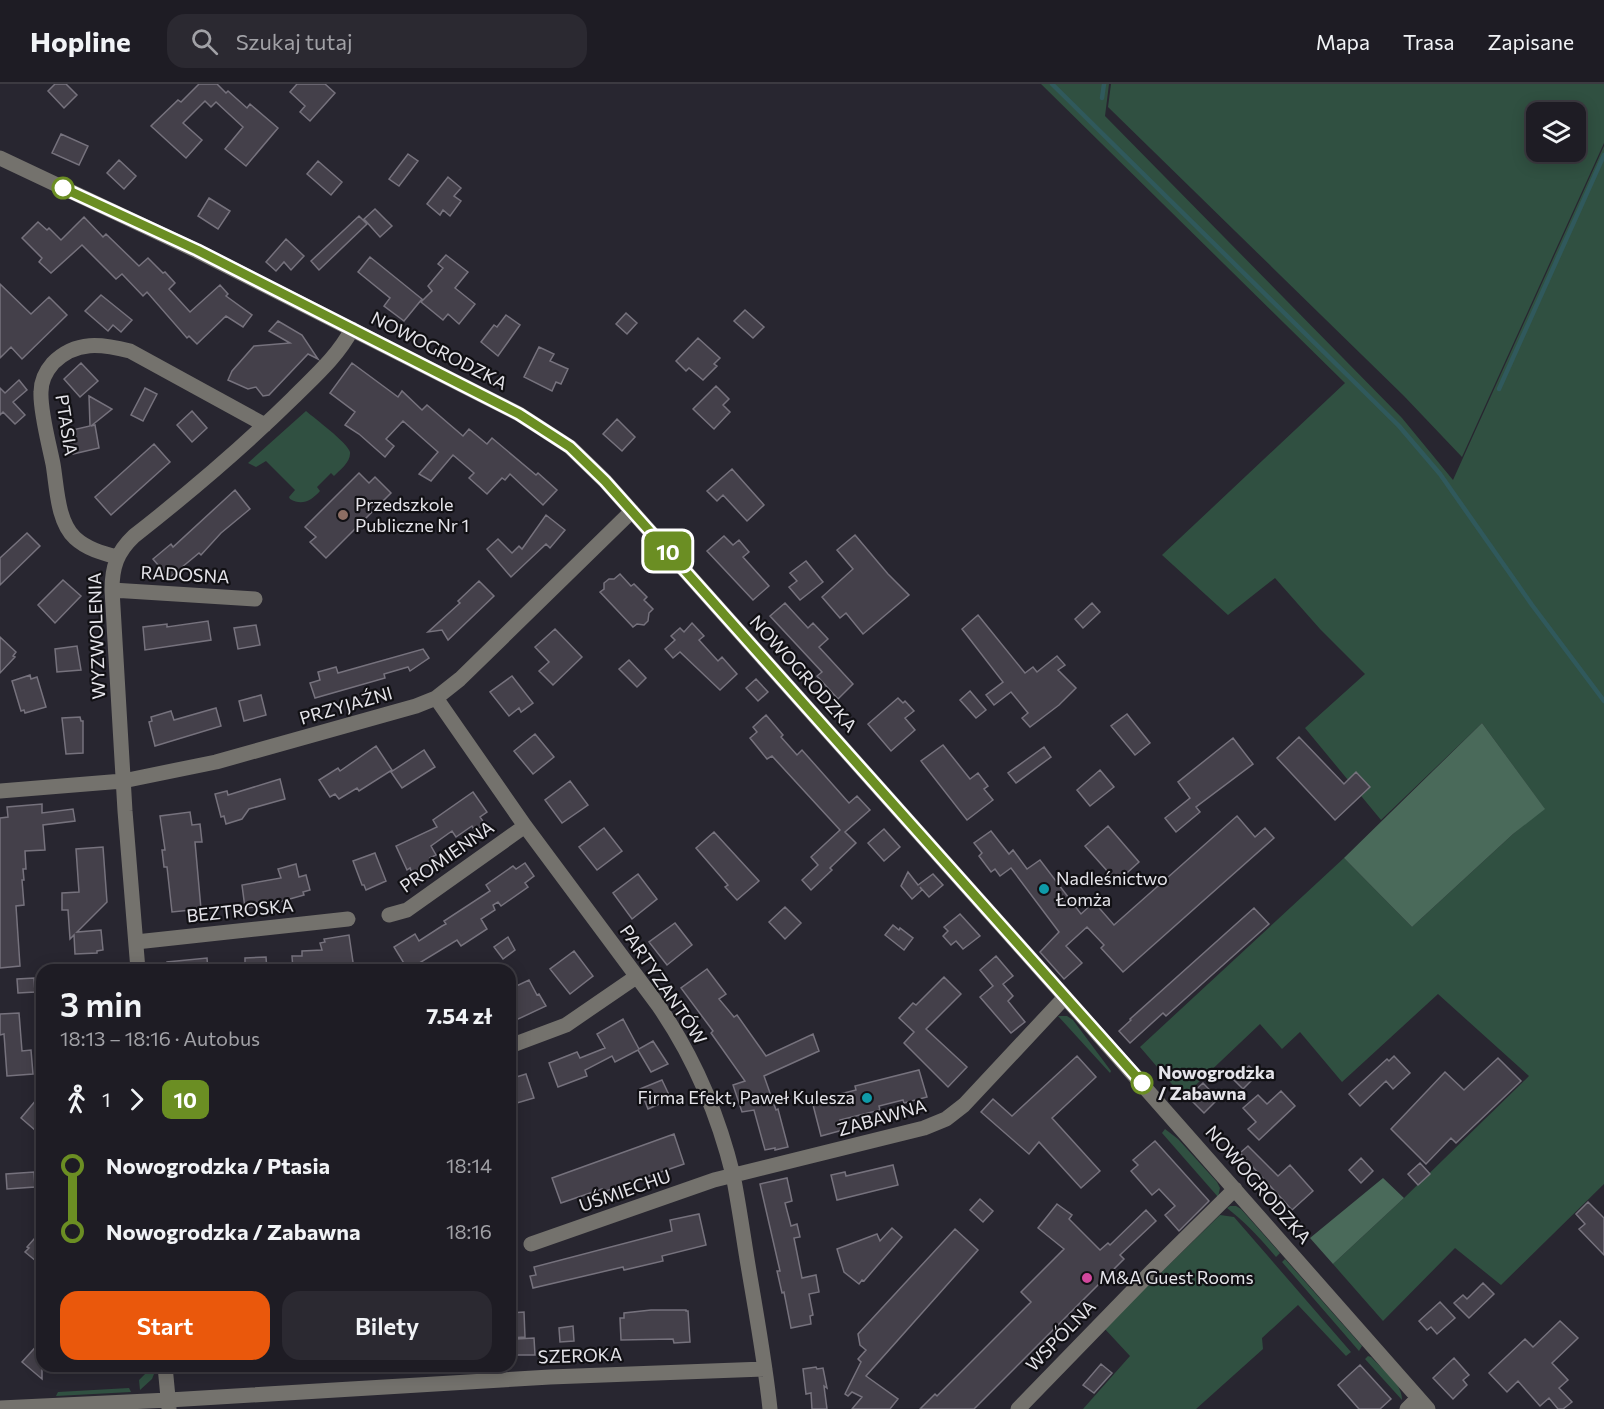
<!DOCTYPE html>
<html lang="pl">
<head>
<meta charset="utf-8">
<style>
  body { margin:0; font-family:Commissioner,sans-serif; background:#2b2931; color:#f1f3f6; height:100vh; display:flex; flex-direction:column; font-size:22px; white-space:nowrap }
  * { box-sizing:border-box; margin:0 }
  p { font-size:20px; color:#a1a1a6 }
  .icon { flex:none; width:33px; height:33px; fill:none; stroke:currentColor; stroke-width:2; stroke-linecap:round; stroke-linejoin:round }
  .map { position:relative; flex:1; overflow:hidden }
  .sheet { position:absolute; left:36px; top:880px; width:480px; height:408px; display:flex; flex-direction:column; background:#1e1c24; border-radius:18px; box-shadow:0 3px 15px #0003,0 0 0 2px #3c3a41 }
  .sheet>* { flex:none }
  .badge { padding:0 12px; border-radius:9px; font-size:21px; line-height:39px }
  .buttons { position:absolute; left:1526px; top:18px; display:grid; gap:12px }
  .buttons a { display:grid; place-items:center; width:60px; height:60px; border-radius:12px; background:#1e1c24; box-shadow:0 3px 15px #0003,0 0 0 2px #3c3a41; font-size:30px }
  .map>.badge { position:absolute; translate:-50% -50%; box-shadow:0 0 0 3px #fff }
  .legs { display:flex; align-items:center; gap:9px; height:66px; padding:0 24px; font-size:20px }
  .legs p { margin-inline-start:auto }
  .head { display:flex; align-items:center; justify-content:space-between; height:102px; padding:0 24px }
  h1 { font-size:33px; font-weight:600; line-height:45px }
  .button { display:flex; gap:12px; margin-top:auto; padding:12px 24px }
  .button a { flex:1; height:69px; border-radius:18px; background:#ea580c; color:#fff; font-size:24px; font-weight:600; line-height:69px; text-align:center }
  .button a+a { background:#2b2931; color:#f1f3f6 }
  ul { padding:0 24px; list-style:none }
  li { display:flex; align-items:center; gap:21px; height:66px; font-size:22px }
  li i { display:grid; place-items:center; width:9px; height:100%; margin:0 8px; background:currentColor }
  li i::after { content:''; width:15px; height:15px; margin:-8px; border:4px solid; border-radius:50%; background:#1e1c24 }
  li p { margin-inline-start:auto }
  li:first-child i { background:linear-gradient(#0000 50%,currentColor 0) }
  li:last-child i { background:linear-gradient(currentColor 50%,#0000 0) }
  header { display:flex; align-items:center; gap:36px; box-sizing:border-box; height:84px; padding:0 30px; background:#1e1c24; border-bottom:2px solid #3c3a41 }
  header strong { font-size:28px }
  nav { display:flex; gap:33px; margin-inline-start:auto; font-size:21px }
  .search { width:420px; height:54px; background:#2b2931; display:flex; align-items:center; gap:15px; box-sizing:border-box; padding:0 21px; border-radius:18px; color:#a1a1a6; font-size:22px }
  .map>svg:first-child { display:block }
  .green { fill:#305041; fill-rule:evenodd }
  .forest { fill:#4a6a5a }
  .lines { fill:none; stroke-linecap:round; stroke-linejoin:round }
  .stream { stroke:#30595c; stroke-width:4.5 }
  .building { fill:#44404a; stroke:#76727d; stroke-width:1.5 }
  .minor { stroke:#74726d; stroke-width:15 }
  .line-1-casing { stroke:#fff; stroke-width:14 }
  .line-1 { stroke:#6b8e23; stroke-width:9 }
  .stop-1-dot { fill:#fff; stroke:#6b8e23; stroke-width:3 }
  .education-dot { fill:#8d6e63; stroke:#111014; stroke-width:2 }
  .culture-dot { fill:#0f9aa8; stroke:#111014; stroke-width:2 }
  .hotel-dot { fill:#d1479c; stroke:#111014; stroke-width:2 }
  .labels { text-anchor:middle; stroke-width:4.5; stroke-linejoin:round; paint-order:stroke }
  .street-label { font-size:18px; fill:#e5e4ea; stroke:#111014 }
  .poi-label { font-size:18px; fill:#e5e4ea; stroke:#111014; text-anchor:start }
  .stop-label { font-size:18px; font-weight:bold; fill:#e5e4ea; stroke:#111014; text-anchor:start }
</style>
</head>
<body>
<header>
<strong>Hopline</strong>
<div class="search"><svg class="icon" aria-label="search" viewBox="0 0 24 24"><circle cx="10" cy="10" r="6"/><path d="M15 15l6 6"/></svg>Szukaj tutaj</div>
<nav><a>Mapa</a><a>Trasa</a><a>Zapisane</a></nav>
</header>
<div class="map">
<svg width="1604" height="1325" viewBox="0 0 1604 1325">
  <rect width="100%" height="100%" fill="#282630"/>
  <path class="green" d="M1041,0H1109L1105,32L1402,334L1453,396L1604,62V1100L1501,1201L1455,1164L1383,1237L1333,1180L1404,1114L1529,992L1438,910L1342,998L1300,948L1282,965L1260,940L1183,1013L1140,963L1344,774L1412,843L1513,750L1544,724L1482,639L1381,736L1305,644L1365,590L1320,545L1275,494L1228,531L1162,471L1345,299Z
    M1111,0H1604V59L1462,373L1404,312L1108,23ZM1536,28H1575V68H1536Z
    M306,327C314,334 348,359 350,368C351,378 340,386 334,392L331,389L317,403L320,407C311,417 302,422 290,415L289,413L295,406L266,377L256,383L248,379Z
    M1058,932H1067L1073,936L1111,987L1110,989Z
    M1165,1045L1178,1055L1217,1098L1220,1104L1218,1113L1162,1049Z
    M1230,1122H1236L1241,1125L1280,1169L1276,1173C1261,1155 1245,1138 1227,1124Z
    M1220,1131L1234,1133L1351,1268L1346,1272L1298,1221L1262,1254L1263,1265L1196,1325H1083L1130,1272L1104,1244Z
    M1285,1175L1362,1262L1359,1267L1282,1178Z
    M1368,1272L1371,1273C1381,1284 1403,1300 1402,1316L1365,1275Z
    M156,1285L152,1295L140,1306L139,1296L149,1286Z
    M129,1304L131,1308L56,1312L58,1308Z"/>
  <path class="forest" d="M1482,639L1545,725L1513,750L1412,843L1344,774Z
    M1383,1094L1404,1114L1333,1180L1310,1154Z"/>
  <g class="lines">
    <path class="stream" d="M1052,0L1399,342L1440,390L1532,521L1604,617
      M1102,14L1104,0
      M1499,305L1604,71"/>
  </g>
  <path class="building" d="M55,0H66L77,11L64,24L48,7Z
    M199,0H217L226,9L228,7L247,24L250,20L278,44L246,82L225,65L243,43L216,18L211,23L205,17L183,39L202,56L186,74L151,42L178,16L181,18Z
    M297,0H325L335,9L310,37L300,28L305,22L290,8Z
    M61,50L88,62L79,81L52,69Z
    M408,70L418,77L399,102L389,95Z
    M119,76L136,92L124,105L107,89Z
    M318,77L342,98L331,111L307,90Z
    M448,93L461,104L454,112L461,117L450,132L443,126L440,131L427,120Z
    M209,114L230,127L218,145L198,132Z
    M375,125L392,142L380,153L364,135Z
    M359,132L367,140L319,186L311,177Z
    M84,133L103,153L106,150L139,182L148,174L163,189L165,188L175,199L169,205L190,228L220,201L228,210L226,212L252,231L243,243L226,232L197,260L189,252L187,254L147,208L143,212L122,190L116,195L82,161L51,189L39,178L42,174L22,154L38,138L47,146L49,144L61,156Z
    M286,155L304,172L291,186L284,178L276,187L266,178Z
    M446,171L468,188L455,204L475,220L459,240L448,230L443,236L421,218L432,207L428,202L443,184L438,180Z
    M370,173L422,215L404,237L384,222L390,214L358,188Z
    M0,200L31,230L49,213L67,231L22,275L11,263L0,274Z
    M101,211L132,236L121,248L113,241L108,247L85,227Z
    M745,226L764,243L753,254L734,237Z
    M626,229L637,239L627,250L616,240Z
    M506,231L520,241L498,272L481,258L494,241L497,243Z
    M278,237L302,251L318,275L308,270L269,311L263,312L256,303L248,305L228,296L232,287L254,262L290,259L269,247Z
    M698,254L720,274L714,280L717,282L703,296L689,284L686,287L676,277Z
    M539,263L554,270L550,277L568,285L561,300L556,298L552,307L524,293Z
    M81,279L98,297L80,313L64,295Z
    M352,279L398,313L402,307L422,326L427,321L463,352L469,345L487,360L492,354L536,391L538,389L557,406L543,421L510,390L505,396L502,394L487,410L469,394L474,389L453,371L431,397L419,390L438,368L403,337L386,355L394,362L385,373L359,350L345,341L355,328L330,309Z
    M19,296L27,306L13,318L25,331L15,340L3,328L0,331V304L5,309Z
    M716,302L729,315L723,321L730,328L714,345L693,325Z
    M145,304L157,310L143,337L131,331Z
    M89,312L112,325L91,342L95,341L99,364L73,370L68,347L90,342Z
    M192,327L207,344L192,358L177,341Z
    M617,335L635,353L622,367L603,350Z
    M154,360L170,378L111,431L95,413Z
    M732,385L764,421L747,437L723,411L717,417L707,407Z
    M359,389L369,399L375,393L391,409L326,474L310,458L316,453L305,443Z
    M235,406L250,425L221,449L201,471L199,469L169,494L153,475L171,460L173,463Z
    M546,431L565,446L550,464L546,460L511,493L487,465L498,455L512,469L519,462L522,465Z
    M27,449L40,462L0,501V474Z
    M855,451L888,490L909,511L863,550L846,529L840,534L822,513L853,485L837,466Z
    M724,452L733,461L739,456L749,468L743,473L769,502L753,516L707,467Z
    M806,477L823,498L800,516L789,503L797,497L790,489Z
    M620,490L631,502L634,500L647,513L644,516L653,525L649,529L648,537L644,541L637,540L633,543L600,508L604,505V499L609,495H614Z
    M63,496L81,512L55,539L38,521Z
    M479,497L494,512L448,556L442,546L428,548L460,519L458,517Z
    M785,519L808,544L813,539L828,555L819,563L853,600L838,615L817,592L822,588L770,532Z
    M1092,519L1100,528L1083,544L1075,535Z
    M978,531L1025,589L1033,583L1037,588L1057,572L1065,581L1058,586L1076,604L1059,621L1030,643L1022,634L1028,629L1011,608L994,621L986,611L1003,598L962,545Z
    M208,537L211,556L145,566L143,543L167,540V543Z
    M692,539L704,552L699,556L718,577L722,573L737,590L720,606L680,568L673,574L665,565L675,556L671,552L680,544L684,548Z
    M256,541L260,561L238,565L234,544Z
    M555,545L582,573L553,601L539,587L549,578L535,563Z
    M0,553L16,568L13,572L15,573L0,589Z
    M77,562L81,586L57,588L55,565Z
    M423,565L429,574L410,587L408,583L384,590L385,594L315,614L310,599L320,596L318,588L336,583L338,589Z
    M629,576L646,594L637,603L619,585Z
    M30,591L31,595L37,593L46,623L25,629L24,626L21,627L12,597Z
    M512,592L533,619L521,628L519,624L509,632L490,608Z
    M756,595L768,608L758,617L746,604Z
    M970,607L986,626L976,634L960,616Z
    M261,611L266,631L244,637L239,617Z
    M898,614L903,619L905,617L914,627L905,634L915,646L891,667L868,640Z
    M216,624L221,642L155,662L149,638L152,637L151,633L171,627L174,636Z
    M1127,630L1150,659L1135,671L1111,642Z
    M766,631L783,651L781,653L797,671L802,666L849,719L857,712L870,726L845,748L856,759L830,784L832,786L811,806L802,796L818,781L811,773L840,746L772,672L767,675L750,654L757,648L753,643Z
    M80,633L81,637H83V669L66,670L62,634Z
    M535,650L554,673L533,690L514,667Z
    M1299,653L1344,700L1356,688L1370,703L1335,736L1277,674Z
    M1233,654L1253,680L1196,723L1200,728L1176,748L1165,734L1190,714L1178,698Z
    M943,661L970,695L978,689L988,702L984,705L993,716L967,736L921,677Z
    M376,662L392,686L359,707L357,704L339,715L335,710L330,713L319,696L338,684L340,687Z
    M1044,663L1051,673L1016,699L1008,689Z
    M424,666L435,683L402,704L391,688Z
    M1100,686L1114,703L1090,722L1077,706Z
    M280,695L285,715L249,725L242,735L226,740L224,732L221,733L215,710L227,707L228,711Z
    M570,697L588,721L562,739L545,716Z
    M473,708L487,728L480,733L485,740L475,747L472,742L456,753L452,747L431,762L436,771L430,774L432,780L412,789L410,784L407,786L396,762L437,743L433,736Z
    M42,720V729L73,725L75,737L43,741L45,766L25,767L26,785H23L24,796H22L24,821L16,822L20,882L0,884V734L8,733L7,723Z
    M190,728L192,741L200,740L202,758H195L201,825L172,828L167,783H164L162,766H165L160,732Z
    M1237,732L1255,753L1265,744L1274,754L1123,888L1101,864L1104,861L1087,843L1066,862L1082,879L1064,895L1040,868L1059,848L1011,784L1000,792L995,785L991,788L979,772L982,769L974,759L991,747L1009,770L1013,766L1027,785L1040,776L1081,830L1094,818L1114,841Z
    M1108,742L1139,778L1117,798L1085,762Z
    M604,744L622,767L597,786L579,763Z
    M884,745L900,763L884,777L868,759Z
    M714,748L759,797L737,816L725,803L728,801L696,764Z
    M103,763L107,818L77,848L101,846L103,866L97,867V869L75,870L74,851L70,855L68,826H62V809L79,808L76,765Z
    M375,769L386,797L366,806L364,801H362L353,777Z
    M525,779L534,792L525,799L528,803L501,822L498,818L493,821L495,826L481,835L487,845L461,862L457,856L408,886L394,863L415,850L419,857L442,842L446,840L444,837L490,807L486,801L513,782L516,785Z
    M296,780L299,793L306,791L310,806L303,808L304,811L265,822L245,824L242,801L281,794L278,785Z
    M908,788L918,801L933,790L943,801L929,813L920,803L922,806L912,815L901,802Z
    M638,790L657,815L632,835L613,809Z
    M785,823L801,839L785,855L769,838Z
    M1254,824L1269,840L1166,932L1163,929L1130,959L1119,947L1131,936L1130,935Z
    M960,830L980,852L963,865L956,857L951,861L943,852L948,847L944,843Z
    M675,839L692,861L667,881L649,858Z
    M893,841L899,846L900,844L913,854L904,866L885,851Z
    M349,851L354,885L293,886L292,872H302V867L322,866L320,859L325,858L324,855Z
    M508,853L515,866L503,875L494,863Z
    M574,867L593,892L570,910L550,885Z
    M996,872L1013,892L1003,900L1013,912L1008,917L1025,938L1011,949L980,913L993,902L980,886Z
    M266,873L267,886H245V874Z
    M207,874L208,886H167V878Z
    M707,885L726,910L719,915L734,933L737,931L766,972L813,950L819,967L764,992L776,1026L778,1025L788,1063L775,1066V1064L765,1066L754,1026L742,1028L733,1001L745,997L711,949L713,947L681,904Z
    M944,893L961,910L926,945L967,983L948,1003L904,959L914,948L899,934L913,919L916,921Z
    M34,894L35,908L18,909L17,895Z
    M529,896L537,911L539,910L546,922L516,936L515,932L510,934V905Z
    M19,929L22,967L31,966L33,990L7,992L4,950L0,951V930Z
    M623,935L639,965L653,957L668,980L651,988L638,966L615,978L612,972L585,986L587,992L558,1003L549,979L577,968L580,974L605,964L597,950Z
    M1077,972L1096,993L1052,1034L1100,1087L1081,1104L1039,1058L1029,1070L981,1028L993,1015L1012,1032Z
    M1394,972L1410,989L1393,1005L1386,997L1360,1022L1349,1010L1387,975L1389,977Z
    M1498,974L1521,997L1456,1059L1451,1054L1426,1080L1391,1045L1445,988L1464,1006Z
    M1249,982L1258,990L1243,1005L1234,996Z
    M919,986L927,1013L904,1019L903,1016L879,1022L880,1026L840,1036L843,1046L821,1052L812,1017L856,1006L855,1002Z
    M526,990L534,1014L510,1021V995Z
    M662,996L671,1015L648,1025L640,1005Z
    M1203,999L1218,1015L1204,1029L1188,1013Z
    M1281,1007L1295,1022L1259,1056L1248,1045L1256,1038L1243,1024L1258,1011L1267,1020Z
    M42,1009V1052L21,1034Z
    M674,1050L684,1080L603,1108L602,1105L561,1119L552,1094Z
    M1155,1057L1209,1117L1179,1147L1165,1131L1175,1122L1159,1105L1152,1111L1131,1087L1138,1081L1133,1076Z
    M1248,1062L1278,1092L1290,1081L1313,1107L1292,1126L1240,1069Z
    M1361,1074L1373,1087L1361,1099L1349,1086Z
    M1420,1079L1430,1090L1418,1101L1408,1090Z
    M893,1081L898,1101L837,1116L831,1091L845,1088L846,1092Z
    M34,1088L35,1103L7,1105L6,1090Z
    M787,1094L792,1117L785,1119L791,1142L797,1140L800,1153L794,1154L802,1194L816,1191L819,1208L809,1210L813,1231L810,1232L811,1240L791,1244L784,1208L782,1209L777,1187H780L760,1100Z
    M980,1115L993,1127L983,1138L970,1126Z
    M1588,1118L1604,1134V1171L1579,1145L1585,1140L1576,1130Z
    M1057,1120L1072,1131L1069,1135L1100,1166L1108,1159L1110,1161L1146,1126L1156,1137L1120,1171L1124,1175L974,1325H920L935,1310L937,1312L1031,1218L1021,1208L1064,1165L1038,1144Z
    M699,1130L706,1161L662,1172L663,1177L624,1186L623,1183L533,1204L530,1192L536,1191L534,1183L672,1147L670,1136Z
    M892,1144L902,1153L864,1197L862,1196L859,1200L844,1188L837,1165L877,1150L880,1157Z
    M955,1145L978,1166L866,1292L898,1315L890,1325H852L862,1313L852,1308L848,1312L845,1310L861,1278L858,1275L866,1266L860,1261L858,1250Z
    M42,1146V1182L25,1168L29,1164L27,1163Z
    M1483,1199L1494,1210L1469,1234L1454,1219L1463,1211L1467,1215Z
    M1440,1218L1455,1234L1437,1250L1431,1243L1427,1246L1419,1237Z
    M651,1226H686V1227H688L690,1258L674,1259L673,1255L621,1256L620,1234H624V1229Z
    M524,1228L525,1253L510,1254V1229Z
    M1560,1237L1578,1254L1552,1279L1568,1296L1559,1304L1572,1318L1563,1325H1558L1549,1314L1540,1322L1518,1297L1507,1308L1489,1289L1525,1255L1533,1263Z
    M573,1242L574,1257L560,1258L559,1244Z
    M534,1254L535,1271H517L516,1255Z
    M42,1256V1295L22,1278Z
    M1454,1274L1469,1291L1463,1296L1467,1301L1453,1315L1433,1294Z
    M1101,1280L1112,1289L1094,1309L1083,1301Z
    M1360,1281L1391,1315L1380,1325H1359L1338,1301Z
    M816,1283L817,1285L823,1284L827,1304L824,1302L827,1325H812L811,1309L806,1310L803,1285Z"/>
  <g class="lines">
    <path class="minor" d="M0,74L197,167L519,330L570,363L605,397L1065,913L1428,1325
      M117,473C102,469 87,465 75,454C57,437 57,403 53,380C49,360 40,327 41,308C41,297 46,287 53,279C76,256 102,260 130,267L265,341
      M112,506L255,515
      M436,614L525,742L658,921C694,973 718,1030 733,1091C739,1121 743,1151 748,1181C756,1229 765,1277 770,1325
      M0,707L123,697L216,678L416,622L436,614L460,595L632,427
      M389,831L407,826L525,742
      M136,858L348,835
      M138,886L125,727L112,506C112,483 117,468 134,452C189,409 243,363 293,314C315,292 338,272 352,245
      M510,962L566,941L636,893
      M531,1160L714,1096L924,1044L946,1035L964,1021L1065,913
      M165,1282L169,1324
      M0,1324L169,1316L550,1293L765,1285
      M1018,1325L1152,1187L1235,1105
      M1407,1325L1418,1314"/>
  </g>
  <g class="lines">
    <g class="line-1-casing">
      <path id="line-1" d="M63,104L197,166L519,330L570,363L605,397L1142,999"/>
    </g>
    <use href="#line-1" class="line-1"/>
  </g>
  <g class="stop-1-dot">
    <circle cx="63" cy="104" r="10"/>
    <circle cx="1142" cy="999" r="10"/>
  </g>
  <circle class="education-dot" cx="343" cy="431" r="6"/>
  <g class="culture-dot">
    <circle cx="1044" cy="805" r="6"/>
    <circle cx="867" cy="1014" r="6"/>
  </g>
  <circle class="hotel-dot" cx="1087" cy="1194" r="6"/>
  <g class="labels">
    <g class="street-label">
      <text transform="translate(439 267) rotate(27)" y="6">NOWOGRODZKA</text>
      <text transform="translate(66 341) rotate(81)" y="6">PTASIA</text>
      <text transform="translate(185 491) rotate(3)" y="6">RADOSNA</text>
      <text transform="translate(97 552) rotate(-92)" y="6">WYZWOLENIA</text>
      <text transform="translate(803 590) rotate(48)" y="6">NOWOGRODZKA</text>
      <text transform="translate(346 622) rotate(-16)" y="6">PRZYJAŹNI</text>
      <text transform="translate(447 773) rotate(-35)" y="6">PROMIENNA</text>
      <text transform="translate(240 827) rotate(-6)" y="6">BEZTROSKA</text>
      <text transform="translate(663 901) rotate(56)" y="6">PARTYZANTÓW</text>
      <text transform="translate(882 1034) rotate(-16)" y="6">ZABAWNA</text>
      <text transform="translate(1258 1101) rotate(49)" y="6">NOWOGRODZKA</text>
      <text transform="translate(625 1107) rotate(-19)" y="6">UŚMIECHU</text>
      <text transform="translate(1061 1252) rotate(-46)" y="6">WSPÓLNA</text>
      <text transform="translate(580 1272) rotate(-2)" y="6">SZEROKA</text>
    </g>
    <g class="poi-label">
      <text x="355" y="427">Przedszkole<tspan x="355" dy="21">Publiczne Nr 1</tspan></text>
      <text x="1056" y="801">Nadleśnictwo<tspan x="1056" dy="21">Łomża</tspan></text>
      <text x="855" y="1020" text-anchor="end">Firma Efekt, Paweł Kulesza</text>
      <text x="1099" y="1200">M&amp;A Guest Rooms</text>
    </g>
    <g class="stop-label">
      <text x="1158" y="995">Nowogrodzka<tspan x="1158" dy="21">/ Zabawna</tspan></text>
    </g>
  </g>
</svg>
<div class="buttons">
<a><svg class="icon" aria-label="layers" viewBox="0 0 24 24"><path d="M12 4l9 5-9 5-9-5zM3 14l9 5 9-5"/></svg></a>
</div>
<b class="badge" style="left:668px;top:467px;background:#6b8e23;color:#fff">10</b>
<section class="sheet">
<div class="head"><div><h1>3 min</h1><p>18:13 – 18:16 · Autobus</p></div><b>7.54 zł</b></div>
<div class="legs"><svg class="icon" aria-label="walk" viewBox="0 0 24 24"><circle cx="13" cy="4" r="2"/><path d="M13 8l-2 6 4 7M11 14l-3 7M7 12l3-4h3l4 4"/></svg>1<svg class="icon" aria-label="forward" viewBox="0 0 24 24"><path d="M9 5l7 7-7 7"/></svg><b class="badge" style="background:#6b8e23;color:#fff">10</b></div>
<ul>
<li><i style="color:#6b8e23"></i><b>Nowogrodzka / Ptasia</b><p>18:14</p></li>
<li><i style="color:#6b8e23"></i><b>Nowogrodzka / Zabawna</b><p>18:16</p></li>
</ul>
<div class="button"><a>Start</a><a>Bilety</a></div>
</section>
</div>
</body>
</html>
